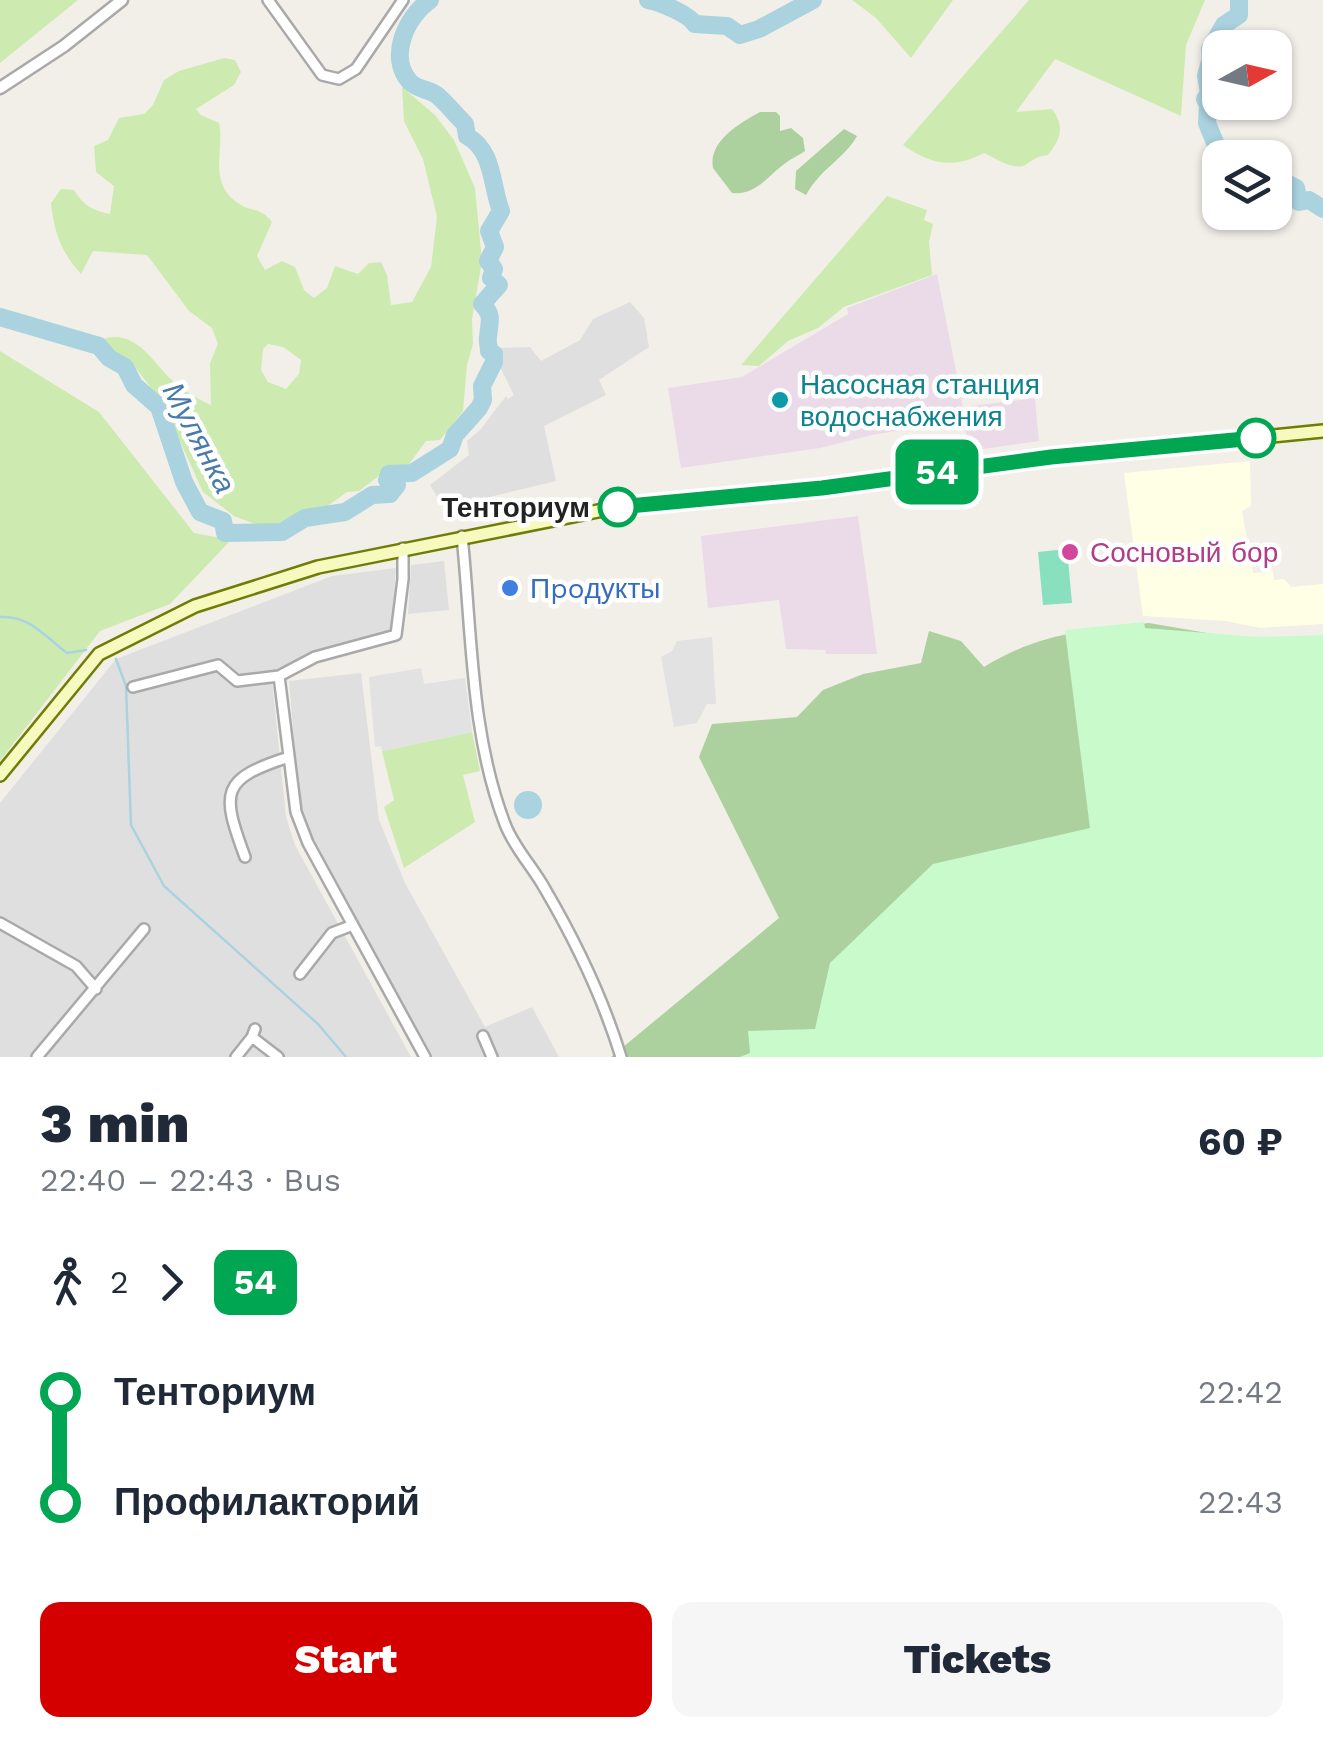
<!DOCTYPE html>
<html lang="en">
<head>
<meta charset="utf-8">
<style>
  body { margin:0; font-family:"Work Sans",sans-serif; background:#f6f6f7; color:#1f2937; height:100vh; display:flex; flex-direction:column; font-size:38px; white-space:nowrap }
  * { box-sizing:border-box; margin:0 }
  p { font-size:32px; color:#747a83 }
  .icon { flex:none; width:55px; height:55px; fill:none; stroke:currentColor; stroke-width:2; stroke-linecap:round; stroke-linejoin:round }
  .map { position:relative; height:1057px; overflow:hidden }
  .panel { display:flex; flex-direction:column; background:#fff; flex:1 }
  .panel>* { flex:none }
  .badge { padding:0 20px; border-radius:15px; font-size:35px; line-height:65px }
  .needle { width:65px; rotate:82deg }
  .buttons { position:absolute; left:1202px; top:30px; display:grid; gap:20px }
  .buttons a { display:grid; place-items:center; width:90px; height:90px; border-radius:20px; background:#fff; box-shadow:0 2px 8px #0004; font-size:50px }
  .map>.badge { position:absolute; translate:-50% -50%; box-shadow:0 0 0 5px #fff }
  .legs { display:flex; align-items:center; gap:15px; height:110px; padding:0 40px; font-size:32px }
  .legs p { margin-inline-start:auto }
  .head { display:flex; align-items:center; justify-content:space-between; height:170px; padding:0 40px }
  h1 { font-size:55px; font-weight:800; line-height:75px }
  .primary-button { display:flex; gap:20px; margin-top:auto; padding:20px 40px }
  .primary-button a { flex:1; height:115px; border-radius:20px; background:#d40000; color:#fff; font-size:40px; font-weight:800; line-height:115px; text-align:center }
  .primary-button a+a { background:#f6f6f7; color:#1f2937 }
  ul { padding:0 40px; list-style:none }
  li { display:flex; align-items:center; gap:35px; height:110px; font-size:38px }
  li i { display:grid; place-items:center; width:15px; height:100%; margin:0 12px; background:currentColor }
  li i::after { content:''; width:25px; height:25px; margin:-12px; border:8px solid; border-radius:50%; background:#fff }
  li p { margin-inline-start:auto }
  li:first-child i { background:linear-gradient(#0000 50%,currentColor 0) }
  li:last-child i { background:linear-gradient(currentColor 50%,#0000 0) }
  .map>svg:first-child { display:block }
  .residential { fill:#e0dfdf }
  .industrial { fill:#ebdbe8 }
  .education { fill:#ffffe5 }
  .grass { fill:#cdebb0; fill-rule:evenodd }
  .forest { fill:#add19e }
  .park { fill:#c8facc }
  .pitch { fill:#88e0be }
  .parking { fill:#e2e2e2 }
  .water { fill:#aad3df }
  .lines { fill:none; stroke-linecap:round; stroke-linejoin:round }
  .stream { stroke:#aad3df; stroke-width:2.5 }
  .river { stroke:#aad3df; stroke-width:18 }
  .minor-casing { stroke:#a9a9a9; stroke-width:14 }
  .tertiary-casing { stroke:#a9a9a9; stroke-width:15 }
  .secondary-casing { stroke:#707d05; stroke-width:16 }
  .minor { stroke:#fff; stroke-width:9 }
  .tertiary { stroke:#fff; stroke-width:10 }
  .secondary { stroke:#f7fabf; stroke-width:11 }
  .line-1-casing { stroke:#fff; stroke-width:22 }
  .line-1 { stroke:#00a651; stroke-width:15 }
  .culture-dot { fill:#0f9aa8; stroke:#fff; stroke-width:4 }
  .stop-1-dot { fill:#fff; stroke:#00a651; stroke-width:5 }
  .hotel-dot { fill:#d1479c; stroke:#fff; stroke-width:4 }
  .shop-dot { fill:#3f7fe0; stroke:#fff; stroke-width:4 }
  .labels { text-anchor:middle; stroke-width:9; stroke-linejoin:round; paint-order:stroke }
  .culture-label { font-size:28px; fill:#0d838f; stroke:#fff; text-anchor:start }
  .stop-label { font-size:28px; font-weight:bold; fill:#222; stroke:#fff; text-anchor:end }
  .hotel-label { font-size:28px; fill:#b23c85; stroke:#fff; text-anchor:start }
  .shop-label { font-size:28px; fill:#366cbe; stroke:#fff; text-anchor:start }
  .water-label { font-size:30px; font-style:italic; fill:#4a7aab; stroke:#fff }
</style>
</head>
<body>
<div class="map">
<svg width="1323" height="1057" viewBox="0 0 1323 1057">
  <rect width="100%" height="100%" fill="#f2efe9"/>
  <path class="residential" d="M630,302L644,318L649,347L599,380L606,395L544,426L556,481L444,508L430,485L469,455L467,441L481,429L506,396L508,399L514,395L501,369L500,348L530,347L541,361L580,340L593,319Z
    M444,561L449,610L408,614L411,565Z
    M396,568L391,631L313,652L280,671L272,681L286,817L295,845L411,1057H0V803L116,659L332,576Z
    M361,673L379,820L405,883L485,1027L532,1007L559,1057H425L306,840L300,812L289,681Z"/>
  <path class="industrial" d="M937,274L963,407L1035,398L1039,441L969,451L964,420L872,435L820,448L681,468L668,388L742,377L848,314L847,308Z
    M858,516L877,654H826L825,650L786,649L779,600L708,608L701,536Z"/>
  <path class="education" d="M1250,461L1251,506L1242,511L1253,573L1273,571L1274,580L1284,579L1291,587L1323,584V624L1260,628L1226,621L1143,616L1124,473Z"/>
  <path class="grass" d="M0,0H78L0,63Z
    M852,0H953L911,58L876,18Z
    M1029,0H1205L1186,45L1181,116L1055,59L1016,112L1052,109C1065,127 1061,138 1048,155C1035,157 1035,159 1025,165C1014,171 995,158 984,153C954,169 931,165 903,145Z
    M224,58L235,60L241,72L234,85L196,109L201,115L219,123C225,149 207,182 238,203C252,213 259,206 272,222L257,256L265,270L282,261L295,267L304,290L314,298L327,288L335,266L358,274L369,263L381,262L387,275L391,305L412,302L431,267L437,217L423,159L404,121L402,87L435,115L454,140L475,188L482,261L472,319L473,344L467,365L463,411L440,440L426,441L409,464L379,476L359,491L347,492L322,510L296,514L277,524H255L234,516L203,492L163,404L135,367L111,355L104,344L106,338C139,331 154,365 176,384C187,393 198,399 211,405L210,363L218,344L212,328L189,311L147,255L93,251L81,274C61,252 54,232 51,203L61,189L74,190C83,205 93,211 110,214L114,186L96,172L94,146L108,140L119,118L144,114L153,105L164,80L179,71ZM268,344L283,347L301,360L299,374L286,389L268,382L261,370L263,349Z
    M887,196L927,210L924,220L933,224L929,242L932,275L844,307L818,328L788,341L759,366L741,365Z
    M0,351L99,412L194,533L231,540L170,604L100,631L0,761Z
    M472,732L480,771L463,775L475,822L404,868L384,807L394,800L382,751Z"/>
  <path class="forest" d="M760,112H776L780,116V131L791,128L803,138L805,151C798,156 790,159 783,165C767,177 755,196 732,193L713,168C708,141 740,123 760,112Z
    M844,129L857,136C845,158 821,168 806,195L795,189L796,171Z
    M1149,623L1271,644L1323,1057H611L779,918L699,757L712,724L797,717L823,690L863,674L921,663L929,631L961,641L984,667C1039,633 1086,630 1149,623Z"/>
  <path class="park" d="M1144,622L1145,628L1258,637L1323,635V1057H740L750,1053L748,1031L815,1029L830,963L933,864L1090,828L1065,630Z"/>
  <path class="pitch" d="M1067,549L1072,603L1043,605L1038,552Z"/>
  <path class="parking" d="M712,637L716,704H707L697,723L674,727L661,657L672,651L677,641Z
    M421,668L424,684L465,678L472,732L382,751L381,746L375,747L369,677Z"/>
  <path class="water" d="M514 805a14 14 0 1 1 28 0a14 14 0 1 1-28 0Z"/>
  <g class="lines">
    <path class="stream" d="M0,617C30,615 45,637 67,653L86,650
      M116,659L126,686L131,825L164,886L318,1024L346,1057"/>
    <path class="river" d="M648,0C660,2 688,14 695,24L727,26L740,35L759,29L813,0
      M1228,158L1216,145L1207,123L1208,105L1205,99L1209,93L1206,76L1211,58L1210,49L1224,25L1239,15V0
      M1275,177L1296,188L1299,202L1309,200L1323,209
      M0,317L99,346L109,358L125,367L134,385L159,407L184,482L200,512L223,521L225,533L282,532L305,518L345,512L372,495L390,494L397,485L387,480L389,474L412,473L450,449L455,435L479,408L483,400L482,386L494,362V354L489,351C489,346 487,341 488,337C489,323 494,315 482,304L499,285L491,278L494,269L488,261L495,247L489,231L501,211C491,185 494,151 467,136L465,124C456,115 447,104 438,96C430,89 418,90 410,82C387,57 407,16 430,0"/>
    <g class="minor-casing">
      <path id="minor" d="M268,0L322,75L339,79L356,69L403,0
        M462,536C472,632 470,733 505,824C514,848 533,867 545,889C576,942 603,998 621,1057
        M279,676L296,812L308,843L425,1057
        M133,687L218,665L237,681L279,676L315,657L396,635L403,579V548
        M245,857C221,792 220,779 289,757
        M0,923L76,966L96,989
        M300,974L332,933L353,925
        M483,1036L492,1057
        M252,1037L278,1057
        M37,1057L144,929
        M236,1057L252,1037L255,1029"/>
    </g>
    <g class="tertiary-casing">
      <path id="tertiary" d="M0,88L64,46L122,0"/>
    </g>
    <g class="secondary-casing">
      <path id="secondary" d="M0,775L99,654L195,606L318,567L618,507L842,485L1029,460L1323,431"/>
    </g>
    <use href="#minor" class="minor"/>
    <use href="#tertiary" class="tertiary"/>
    <use href="#secondary" class="secondary"/>
  </g>
  <g class="lines">
    <g class="line-1-casing">
      <path id="line-1" d="M618,507L822,488L1051,457L1256,438"/>
    </g>
    <use href="#line-1" class="line-1"/>
  </g>
  <circle class="culture-dot" cx="780" cy="400" r="10"/>
  <g class="stop-1-dot">
    <circle cx="1256" cy="438" r="18"/>
    <circle cx="618" cy="507" r="18"/>
  </g>
  <circle class="hotel-dot" cx="1070" cy="552" r="10"/>
  <circle class="shop-dot" cx="510" cy="588" r="10"/>
  <g class="labels">
    <g class="culture-label">
      <text x="800" y="394">Насосная станция<tspan x="800" dy="32">водоснабжения</tspan></text>
    </g>
    <g class="stop-label">
      <text x="590" y="517">Тенториум</text>
    </g>
    <g class="hotel-label">
      <text x="1090" y="562">Сосновый бор</text>
    </g>
    <g class="shop-label">
      <text x="530" y="598">Пpoдукты</text>
    </g>
    <g class="water-label">
      <text transform="translate(199 438) rotate(62)" y="10">Мулянка</text>
    </g>
  </g>
</svg>
<div class="buttons">
<a><svg class="needle" viewBox="-14 -14 28 28"><path d="M0-13l5 13h-10z" fill="#e53935"/><path d="M0 13l5-13h-10z" fill="#747a83"/></svg></a>
<a><svg class="icon" aria-label="layers" viewBox="0 0 24 24"><path d="M12 4l9 5-9 5-9-5zM3 14l9 5 9-5"/></svg></a>
</div>
<b class="badge" style="left:937px;top:472px;background:#00a651;color:#fff">54</b>
</div>
<section class="panel">
<div class="head"><div><h1>3 min</h1><p>22:40 – 22:43 · Bus</p></div><b>60 ₽</b></div>
<div class="legs"><svg class="icon" aria-label="walk" viewBox="0 0 24 24"><circle cx="13" cy="4" r="2"/><path d="M13 8l-2 6 4 7M11 14l-3 7M7 12l3-4h3l4 4"/></svg>2<svg class="icon" aria-label="forward" viewBox="0 0 24 24"><path d="M9 5l7 7-7 7"/></svg><b class="badge" style="background:#00a651;color:#fff">54</b></div>
<ul>
<li><i style="color:#00a651"></i><b>Тенториум</b><p>22:42</p></li>
<li><i style="color:#00a651"></i><b>Профилакторий</b><p>22:43</p></li>
</ul>
<div class="primary-button"><a>Start</a><a>Tickets</a></div>
</section>
</body>
</html>
